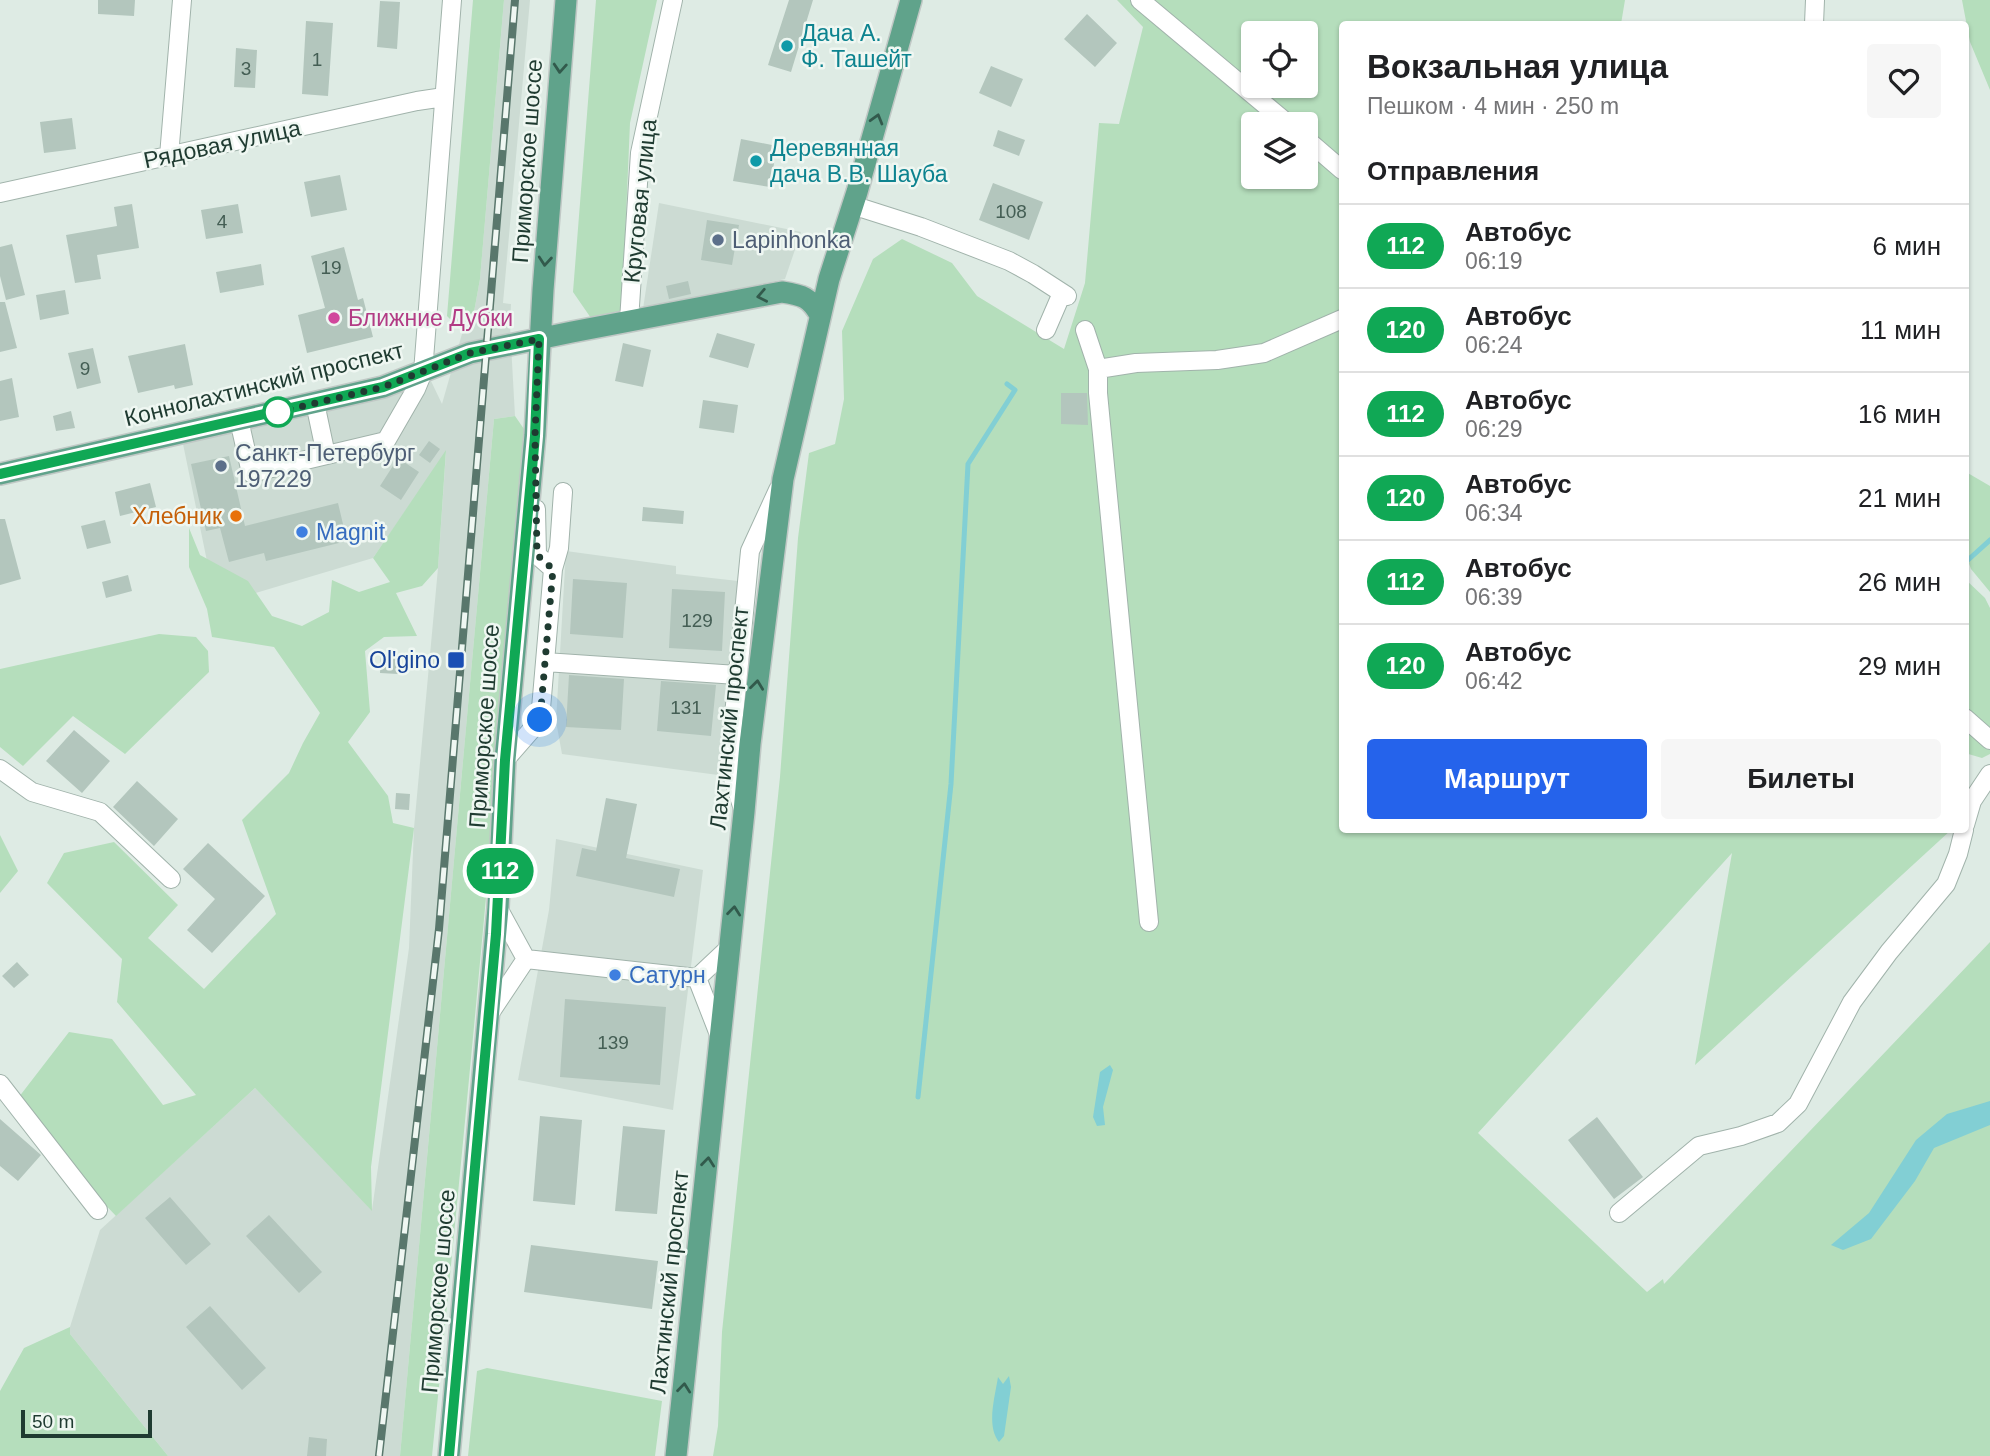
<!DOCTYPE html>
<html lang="ru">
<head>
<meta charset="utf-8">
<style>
  body { margin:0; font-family:Helvetica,sans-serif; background:#f6f6f6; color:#202124; height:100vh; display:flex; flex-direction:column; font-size:26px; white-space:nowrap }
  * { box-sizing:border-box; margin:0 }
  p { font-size:23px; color:#757577 }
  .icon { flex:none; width:38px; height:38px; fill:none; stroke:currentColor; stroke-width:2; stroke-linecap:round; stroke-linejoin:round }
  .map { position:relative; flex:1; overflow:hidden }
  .sheet { position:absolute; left:1339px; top:21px; width:630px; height:812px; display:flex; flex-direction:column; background:#fff; border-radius:7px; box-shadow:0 2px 5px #0004 }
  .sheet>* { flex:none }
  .badge { padding:0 14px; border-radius:23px; font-size:24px; line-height:46px }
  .controls { position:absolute; left:1241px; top:21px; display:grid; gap:14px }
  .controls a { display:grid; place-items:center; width:77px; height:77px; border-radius:7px; background:#fff; box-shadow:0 2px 5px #0004; font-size:35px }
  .scale { position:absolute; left:21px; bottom:18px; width:131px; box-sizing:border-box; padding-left:7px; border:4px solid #1f3b31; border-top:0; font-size:19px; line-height:24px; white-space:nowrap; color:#1f3b31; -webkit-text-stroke:5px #eff7f2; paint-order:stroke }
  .you { position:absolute; width:35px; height:35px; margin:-18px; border:5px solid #fff; border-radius:50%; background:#1a73e8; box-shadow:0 0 0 10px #1a73e833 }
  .map>.badge { position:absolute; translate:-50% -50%; box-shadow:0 0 0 4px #fff }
  h2 { padding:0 28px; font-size:26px; line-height:63px }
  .round { display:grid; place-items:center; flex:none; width:74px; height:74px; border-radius:7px; background:#f6f6f6 }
  .head { display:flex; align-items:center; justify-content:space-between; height:119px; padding:0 28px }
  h1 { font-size:33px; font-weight:800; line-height:52px }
  .button { display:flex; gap:14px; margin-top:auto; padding:14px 28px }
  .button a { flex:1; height:80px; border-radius:7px; background:#2563eb; color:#fff; font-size:28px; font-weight:800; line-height:80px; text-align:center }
  .button a+a { background:#f6f6f6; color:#202124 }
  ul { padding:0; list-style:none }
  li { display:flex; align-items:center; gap:21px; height:84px; padding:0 28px; border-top:2px solid #e0e0e0 }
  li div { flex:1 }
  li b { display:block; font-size:26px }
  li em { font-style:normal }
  li .badge { min-width:77px; font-weight:700; text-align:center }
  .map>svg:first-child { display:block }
  .built { fill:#ccdbd3 }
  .green { fill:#b5debc; fill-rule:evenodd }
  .water { fill:#82cfd4 }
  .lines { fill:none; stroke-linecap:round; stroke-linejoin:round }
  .stream { stroke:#82cfd4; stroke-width:5 }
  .building { fill:#b3c6bd }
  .minor-casing { stroke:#a1b3ab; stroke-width:20 }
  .major-casing { stroke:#c0c8c5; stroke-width:24 }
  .minor { stroke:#fff; stroke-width:18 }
  .major { stroke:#60a38b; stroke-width:21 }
  .rail-casing { stroke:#59776c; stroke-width:8 }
  .rail { stroke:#eff7f2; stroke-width:5; stroke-dasharray:16; stroke-linecap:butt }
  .oneway { stroke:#325a4c }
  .line-casing { stroke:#fff; stroke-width:16 }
  .line { stroke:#10a855; stroke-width:10 }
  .walk { stroke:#1f3b31; stroke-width:7; stroke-dasharray:0 12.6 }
  .culture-dot { fill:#0f9aa8; stroke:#eff7f2; stroke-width:2.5 }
  .service-dot { fill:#5c6f8a; stroke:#eff7f2; stroke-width:2.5 }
  .hotel-dot { fill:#d1479c; stroke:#eff7f2; stroke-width:2.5 }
  .stop-dot { fill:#fff; stroke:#10a855; stroke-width:3.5 }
  .food-dot { fill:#e8710a; stroke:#eff7f2; stroke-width:2.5 }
  .shop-dot { fill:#3f7fe0; stroke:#eff7f2; stroke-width:2.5 }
  .transit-dot { fill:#1a4fb4; stroke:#eff7f2; stroke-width:2.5 }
  .labels { text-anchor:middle; stroke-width:5; stroke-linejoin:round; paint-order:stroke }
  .number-label { font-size:19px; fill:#445e54 }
  .culture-label { font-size:23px; fill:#0d838f; stroke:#eff7f2; text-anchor:start }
  .street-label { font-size:23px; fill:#1f3b31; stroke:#eff7f2 }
  .service-label { font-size:23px; fill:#4e5e75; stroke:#eff7f2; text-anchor:start }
  .hotel-label { font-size:23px; fill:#b23c85; stroke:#eff7f2; text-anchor:start }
  .food-label { font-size:23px; fill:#c56008; stroke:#eff7f2; text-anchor:end }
  .shop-label { font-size:23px; fill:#366cbe; stroke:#eff7f2; text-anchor:start }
  .transit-label { font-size:23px; fill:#164399; stroke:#eff7f2; text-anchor:end }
</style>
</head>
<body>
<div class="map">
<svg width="1990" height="1456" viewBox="0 0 1990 1456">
  <rect width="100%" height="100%" fill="#deebe4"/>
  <path class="built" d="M504,0H530L503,303L511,304L510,326L515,416L494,419L400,1456H168L70,1334V1327L100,1230L255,1088L372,1210L409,948L414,828L438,568L446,452L373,558L216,605L182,439L431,381L442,404L462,334L474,312L480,279Z
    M659,203L801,232L785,279L643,309Z
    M566,551L676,566V574L738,581L718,775L562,754L556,721Z
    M556,839L703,870L673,1110L518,1080L549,910Z"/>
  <path class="green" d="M473,0H504L480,279L474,312L455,324L447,316Z
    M596,0H657L630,123L622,310L593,321L573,292Z
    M1117,0H1625L1621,24H1342V830H1951L1695,1065L1732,853L1478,1133L1647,1292L1663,1279L1664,1284L1990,942V1456H713L718,1426L722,1332L780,777L798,538L809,453L835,444L844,399L842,331L873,259L902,239L952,263L977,296L1064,349L1085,283L1099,123L1119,124L1143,27ZM1253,33H1306V86H1253ZM1253,124H1306V177H1253Z
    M1962,0H1990V90L1970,42Z
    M515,416L524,429L525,445C498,782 466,1119 432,1456H400L494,419Z
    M446,450L438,568L422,586L396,593L417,636L384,637L365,651L370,712L348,742L388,796L393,823L414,828L371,1167L372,1211L255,1088L116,1216L12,1106L69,1032L112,1039L163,1105L196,1095L117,1002L122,959L47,883L64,853L114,842L178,905L148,938L204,989L276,914L242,820L289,773L303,743L320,713L274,647L212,637L207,609L189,567V528L200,555L248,581L272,616L302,626L329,612L332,580L359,592L390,582L373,558Z
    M1965,464L1966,472L1990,486V592L1971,569L1965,553Z
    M1965,579L1985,598L1990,608V754L1982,758L1965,753Z
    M159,634L196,637L208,651L209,672L125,754L73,716L23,766L0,747V669Z
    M0,835L18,871L0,893Z
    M70,1327V1334L168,1456H0V1391L24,1348Z
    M487,1368L662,1401L655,1456H468L477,1371Z"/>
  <path class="water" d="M1110,1065L1113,1070L1103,1107L1105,1125L1097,1126L1093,1117L1100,1072Z
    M1990,1101V1125L1934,1148L1915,1181L1871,1239L1843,1250L1831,1245L1869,1213L1916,1140L1947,1114Z
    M1009,1376L1011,1387L1004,1436L999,1442C986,1426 995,1397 998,1377L1003,1384Z"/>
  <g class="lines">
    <path class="stream" d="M1968,560L1990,540
      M918,1097L951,784L968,464L1015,390L1007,384"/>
  </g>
  <path class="building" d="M98,0H135L134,16L98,14Z
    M789,0H813L791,72L768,65Z
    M380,1L400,2L397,49L377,47Z
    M1087,14L1117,43L1095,67L1064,39Z
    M306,21L333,23L328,96L302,94Z
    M236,48L257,50L255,88L234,87Z
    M991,66L1023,79L1011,107L979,93Z
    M72,118L76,149L44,153L40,122Z
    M998,130L1025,140L1019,156L993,146Z
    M741,139L777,146L770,187L733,181Z
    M340,175L347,210L311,217L304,182Z
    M993,183L1043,202L1029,240L979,220Z
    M132,204L139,248L97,255L101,279L75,283L66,235L117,226L114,207Z
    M238,204L243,233L206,239L201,210Z
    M707,220L739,225L732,265L701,260Z
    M12,244L25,295L6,300L0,276V247Z
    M344,247L358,300L363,298L373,337L307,353L298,315L325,308L311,256Z
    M261,264L264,285L220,293L216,272Z
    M688,281L691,294L669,299L666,286Z
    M65,290L69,314L40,320L36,295Z
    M0,302H5L17,348L0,352Z
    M717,333L755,344L748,368L709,357Z
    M623,343L651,350L643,387L615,381Z
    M185,344L193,385L175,389L174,385L138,393L128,356Z
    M93,348L101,383L77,389L68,353Z
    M12,378L19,417L0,421V381Z
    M1061,393H1087L1088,425L1061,424Z
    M703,400L738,405L734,433L699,428Z
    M71,411L75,428L56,431L53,416Z
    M429,441L440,449L430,463L419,455Z
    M229,456L245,526L338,503L347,541L266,561L264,553L229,562L220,528L206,531L191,464Z
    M398,458L419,472L401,500L380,486Z
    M150,483L156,507L120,516L115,492Z
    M643,507L684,511L683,524L642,521Z
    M0,519H5L21,579L0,585Z
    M105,520L111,543L87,549L81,526Z
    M128,575L132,591L106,598L102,582Z
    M573,579L627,583L623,638L570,634Z
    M672,589L725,592L722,651L669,648Z
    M381,653L399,654L398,674L380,673Z
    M569,675L624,679L621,730L566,727Z
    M661,681L716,685L711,736L657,731Z
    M74,730L110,761L82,793L46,761Z
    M137,781L178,819L154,846L113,807Z
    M396,793L410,794L409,810L395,809Z
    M606,798L637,804L626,858L680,869L674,897L576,876L582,848L596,851Z
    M208,843L265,896L212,953L187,930L215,899L183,869Z
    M17,962L29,975L14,988L2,976Z
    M565,999L666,1007L660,1085L560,1077Z
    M540,1116L582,1120L575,1205L533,1201Z
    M1597,1117L1643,1177L1614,1199L1568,1140Z
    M0,1119L41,1155L18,1181L0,1166Z
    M623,1126L665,1130L657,1214L615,1211Z
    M170,1197L211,1244L186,1265L145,1218Z
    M269,1215L322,1272L299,1293L246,1236Z
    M531,1245L658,1261L652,1309L524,1292Z
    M210,1306L266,1368L242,1390L186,1327Z
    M309,1437L327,1439L326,1456H307Z"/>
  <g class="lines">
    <g class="minor-casing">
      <path id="minor" d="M1140,0L1288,124
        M1814,24L1815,0
        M1306,139L1342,170
        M169,156L182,0
        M0,193L417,101L444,97
        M852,205L921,227L1009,261L1033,274L1067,296
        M629,321L640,153L673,0
        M1046,330L1062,293
        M1085,330L1098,369L1136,363L1217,360L1264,353L1342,319
        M1098,369V393L1149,922
        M315,403L326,455
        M239,420L251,473L386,441L416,389L423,372L452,0
        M553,569L559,548L563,492
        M545,662L737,675
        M1965,718L1990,740
        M505,760L540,720L553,569L537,555L536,509
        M0,769L32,792L100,812L171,879
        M743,809L729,766L750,551L778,490
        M1965,825L1972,801L1990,774
        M498,908L526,959
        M526,959L697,978
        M697,978L720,1037
        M697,978L730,947
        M490,1013L526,959
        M0,1084L98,1210
        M1619,1213L1699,1146L1741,1136L1778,1123L1798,1104L1852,1002L1889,952L1946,884L1958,854L1964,830"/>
    </g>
    <g class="major-casing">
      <path id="major" d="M0,474L383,387L470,353L572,332L782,292C802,295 810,297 820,315
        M449,1456L498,908L505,760L535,435L543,290L566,0
        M676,1456L744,812L750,744L783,479L829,279L857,192L911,0"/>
    </g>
    <use href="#minor" class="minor"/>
    <use href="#major" class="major"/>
    <g class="rail-casing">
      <path id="rail" d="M379,1456L439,929L515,0"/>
    </g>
    <use href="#rail" class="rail"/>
  </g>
  <defs><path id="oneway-chevron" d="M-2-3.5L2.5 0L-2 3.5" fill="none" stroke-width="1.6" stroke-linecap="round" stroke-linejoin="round" transform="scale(1.75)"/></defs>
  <g class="oneway">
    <use href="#oneway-chevron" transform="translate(560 68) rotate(94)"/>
    <use href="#oneway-chevron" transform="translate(877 119) rotate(-74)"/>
    <use href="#oneway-chevron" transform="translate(545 261) rotate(95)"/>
    <use href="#oneway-chevron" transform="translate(762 296) rotate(169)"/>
    <use href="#oneway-chevron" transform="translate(757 685) rotate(-83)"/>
    <use href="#oneway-chevron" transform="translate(734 911) rotate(-84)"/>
    <use href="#oneway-chevron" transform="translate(708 1162) rotate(-84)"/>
    <use href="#oneway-chevron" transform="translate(684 1388) rotate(-84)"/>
  </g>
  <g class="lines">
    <g class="line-casing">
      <path id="line" d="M0,474L383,387L470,353L539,339L535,436L505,760L496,934L449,1456"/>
    </g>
    <use href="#line" class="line"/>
    <path class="walk" d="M278,412L383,387L470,353L539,339L535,436L537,555L553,569L540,720"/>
  </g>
  <g class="culture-dot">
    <circle cx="787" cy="46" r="7"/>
    <circle cx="756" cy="161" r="7"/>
  </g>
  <g class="service-dot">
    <circle cx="718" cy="240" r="7"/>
    <circle cx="221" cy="466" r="7"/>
  </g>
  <circle class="hotel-dot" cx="334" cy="318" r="7"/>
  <circle class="stop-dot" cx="278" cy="412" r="14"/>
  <circle class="food-dot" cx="236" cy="516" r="7"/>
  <g class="shop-dot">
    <circle cx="302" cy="532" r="7"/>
    <circle cx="615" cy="975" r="7"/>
  </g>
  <rect class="transit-dot" x="447" y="651" width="18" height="18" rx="3.5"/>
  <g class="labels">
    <g class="number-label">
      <text x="317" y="66">1</text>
      <text x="246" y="75">3</text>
      <text x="1011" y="218">108</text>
      <text x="222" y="228">4</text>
      <text x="331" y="274">19</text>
      <text x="85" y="375">9</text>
      <text x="697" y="627">129</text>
      <text x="686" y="714">131</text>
      <text x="613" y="1049">139</text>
    </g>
    <g class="culture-label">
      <text x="801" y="41">Дача А.<tspan x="801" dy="26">Ф. Ташейт</tspan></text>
      <text x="770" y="156">Деревянная<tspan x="770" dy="26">дача В.В. Шауба</tspan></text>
    </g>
    <g class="street-label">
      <text transform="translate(222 144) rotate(-12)" y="8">Рядовая улица</text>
      <text transform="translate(527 161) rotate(-86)" y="8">Приморское шоссе</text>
      <text transform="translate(640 201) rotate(-84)" y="8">Круговая улица</text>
      <text transform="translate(264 384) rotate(-14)" y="8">Коннолахтинский проспект</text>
      <text transform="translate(729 718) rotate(-84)" y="8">Лахтинский проспект</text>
      <text transform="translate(484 726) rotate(-86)" y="8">Приморское шоссе</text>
      <text transform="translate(669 1282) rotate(-84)" y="8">Лахтинский проспект</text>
      <text transform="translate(438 1291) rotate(-85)" y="8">Приморское шоссе</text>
    </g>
    <g class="service-label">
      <text x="732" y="248">Lapinhonka</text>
      <text x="235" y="461">Санкт-Петербург<tspan x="235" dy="26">197229</tspan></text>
    </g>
    <g class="hotel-label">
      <text x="348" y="326">Ближние Дубки</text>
    </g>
    <g class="food-label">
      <text x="222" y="524">Хлебник</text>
    </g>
    <g class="shop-label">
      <text x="316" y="540">Magnit</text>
      <text x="629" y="983">Сатурн</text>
    </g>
    <g class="transit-label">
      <text x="440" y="668">Ol'gino</text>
    </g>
  </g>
</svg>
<div class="controls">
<a><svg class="icon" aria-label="locate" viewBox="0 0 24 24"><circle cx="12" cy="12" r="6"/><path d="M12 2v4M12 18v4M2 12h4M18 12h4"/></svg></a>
<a><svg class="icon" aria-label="layers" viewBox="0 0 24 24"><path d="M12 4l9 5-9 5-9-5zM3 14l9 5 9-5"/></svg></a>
</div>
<div class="scale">50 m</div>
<div class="you" style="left:540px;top:720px"></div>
<b class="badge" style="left:500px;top:871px;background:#10a855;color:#fff">112</b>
<section class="sheet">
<div class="head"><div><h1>Вокзальная улица</h1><p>Пешком · 4 мин · 250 m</p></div><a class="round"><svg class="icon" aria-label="heart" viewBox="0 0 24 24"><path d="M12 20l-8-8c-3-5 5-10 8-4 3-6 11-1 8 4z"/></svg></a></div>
<h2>Отправления</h2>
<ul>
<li><span class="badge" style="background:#10a855;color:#fff">112</span><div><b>Автобус</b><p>06:19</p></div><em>6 мин</em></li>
<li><span class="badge" style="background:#10a855;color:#fff">120</span><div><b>Автобус</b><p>06:24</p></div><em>11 мин</em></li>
<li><span class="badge" style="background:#10a855;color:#fff">112</span><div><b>Автобус</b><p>06:29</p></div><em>16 мин</em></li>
<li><span class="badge" style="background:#10a855;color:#fff">120</span><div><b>Автобус</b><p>06:34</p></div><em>21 мин</em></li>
<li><span class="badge" style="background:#10a855;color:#fff">112</span><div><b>Автобус</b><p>06:39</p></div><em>26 мин</em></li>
<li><span class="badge" style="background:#10a855;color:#fff">120</span><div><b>Автобус</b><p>06:42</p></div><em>29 мин</em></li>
</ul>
<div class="button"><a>Маршрут</a><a>Билеты</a></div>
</section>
</div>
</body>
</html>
